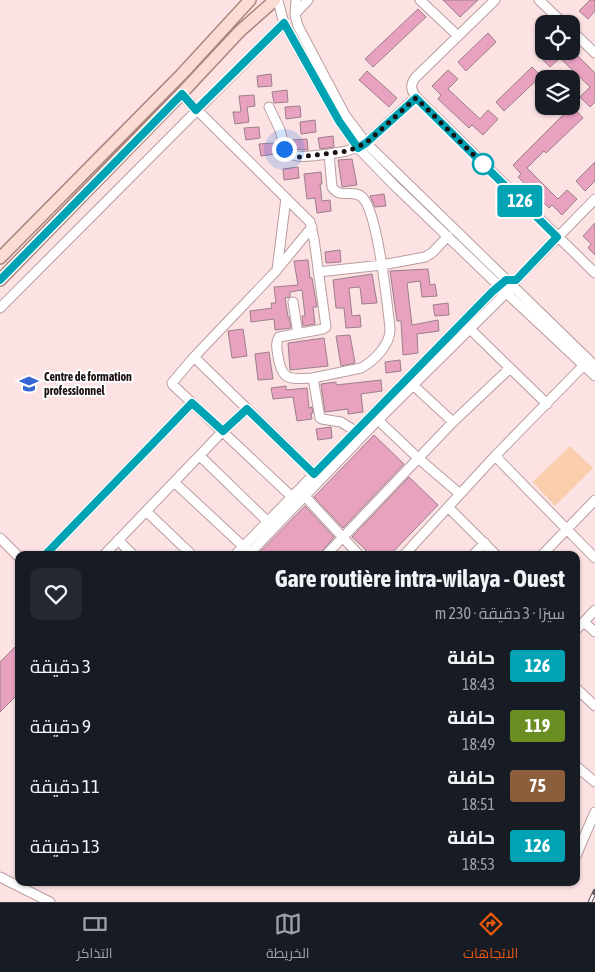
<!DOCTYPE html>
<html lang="ar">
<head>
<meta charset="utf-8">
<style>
  body { margin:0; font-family:"Asap Condensed",Cairo,sans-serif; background:#242831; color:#f1f3f6; direction:rtl; height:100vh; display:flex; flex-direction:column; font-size:19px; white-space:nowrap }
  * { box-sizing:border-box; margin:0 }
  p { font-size:16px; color:#9ea1a6 }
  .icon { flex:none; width:28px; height:28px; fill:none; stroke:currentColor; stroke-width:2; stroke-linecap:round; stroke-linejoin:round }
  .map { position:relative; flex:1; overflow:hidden; direction:ltr }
  .panel { position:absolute; left:15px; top:551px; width:565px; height:335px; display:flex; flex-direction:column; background:#171b24; border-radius:10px; box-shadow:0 1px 4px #0004; direction:rtl }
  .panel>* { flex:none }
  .badge { padding:0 10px; border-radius:4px; font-size:18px; line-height:32px }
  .fabs { position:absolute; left:535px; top:15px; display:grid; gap:10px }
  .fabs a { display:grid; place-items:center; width:45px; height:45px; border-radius:10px; background:#171b24; box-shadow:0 1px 4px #0004; font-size:25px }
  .you { position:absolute; width:25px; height:25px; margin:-12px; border:4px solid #fff; border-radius:50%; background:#1a73e8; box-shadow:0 0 0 8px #1a73e833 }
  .map>.badge { position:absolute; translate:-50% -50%; box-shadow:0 0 0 2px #fff }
  .round { display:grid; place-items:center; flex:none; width:52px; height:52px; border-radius:10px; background:#242831 }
  .head { display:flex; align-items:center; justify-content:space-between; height:85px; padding:0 15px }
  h1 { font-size:24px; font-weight:700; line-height:38px }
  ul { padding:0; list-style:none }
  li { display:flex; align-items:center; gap:15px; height:60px; padding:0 15px }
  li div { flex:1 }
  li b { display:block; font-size:19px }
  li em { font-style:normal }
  li .badge { min-width:55px; font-weight:700; text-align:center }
  .menu { display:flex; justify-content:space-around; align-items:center; height:70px; border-top:1px solid #363941; background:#171b24; font-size:14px; color:#9ea1a6 }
  .menu a { display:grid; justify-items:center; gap:2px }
  .menu .current { color:#ea580c }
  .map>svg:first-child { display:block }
  .green { fill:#facead }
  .building { fill:#e9a1c0; stroke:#9a808a }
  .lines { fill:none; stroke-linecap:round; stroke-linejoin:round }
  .minor-casing { stroke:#bb9d9f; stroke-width:11 }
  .major-casing { stroke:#ab867e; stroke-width:14 }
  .minor { stroke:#fff; stroke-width:9 }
  .major { stroke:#fadcd4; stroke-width:11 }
  .rail-casing { stroke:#685859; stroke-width:4.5 }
  .rail { stroke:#fff; stroke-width:2.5; stroke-dasharray:8; stroke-linecap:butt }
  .line-casing { stroke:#fff; stroke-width:11 }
  .line { stroke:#00a3b4; stroke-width:8 }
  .walk { stroke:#1d1213; stroke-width:5; stroke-dasharray:0 9 }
  .stop-dot { fill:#fff; stroke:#00a3b4; stroke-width:2.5 }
  .labels { text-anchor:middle; stroke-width:4; stroke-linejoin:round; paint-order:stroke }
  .poi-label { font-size:12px; font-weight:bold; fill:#1d1213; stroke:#fff; text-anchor:start }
</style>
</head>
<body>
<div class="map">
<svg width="595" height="902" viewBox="0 0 595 902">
  <rect width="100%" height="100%" fill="#fce2e3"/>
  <path class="green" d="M570,446L593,468L555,506L533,482Z"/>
  <path class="building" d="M443,0H478L460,17Z
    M590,0H595V11L588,19L579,11Z
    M418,9L426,17L373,67L365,59Z
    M488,33L496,42L466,71L458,62Z
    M548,51H573L595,73V102L590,107L580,97L590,87L560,58L550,67L541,58Z
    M532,67L541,76L504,111L496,102Z
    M448,70L458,79L448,89L480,119L488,110L498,119L483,135L472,125L469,128L438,99L441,95L432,86Z
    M367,71L397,98L389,107L359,80Z
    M271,74L272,86L258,87L257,76Z
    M287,90L288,102L274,103L272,92Z
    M254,95L255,106L247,107L249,122L235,124L233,112H241L239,96Z
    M300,106L301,117L286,119L285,107Z
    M572,106L583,118L546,153L544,151L527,168L558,199L567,190L577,199L562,215L552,205L549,208L518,177L521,174L513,165Z
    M315,120L316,132L301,134L300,122Z
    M259,127L260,138L246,140L244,128Z
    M333,136L334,147L320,149L318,138Z
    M307,139L308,150L293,149L292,140Z
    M274,143L275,154L261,156L259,144Z
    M352,159L357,185L342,187L338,160Z
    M595,162V181L585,191L576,181Z
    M298,167L299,178L284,180L283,169Z
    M321,172L322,184H320L322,201L330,200L331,211L317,213L315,198L307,199L304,174Z
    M384,194L386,206L375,207L370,196Z
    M595,223V255L588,248L591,244L583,236Z
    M340,250L341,262L326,263L325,252Z
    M308,260L310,278H312L317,307H313L315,324L303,326L302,316H305L302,290L290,292V297L285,298L288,317H289L291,328L275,330L274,319L251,322L250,311L272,308L271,303H276L274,287L298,285L294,261Z
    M428,269L430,285L435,284L437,296L422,297L420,281L407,283L412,325L438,320L439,331L417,334L418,353L403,355L401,321H397L390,271Z
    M372,274L377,303L362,304L360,287L349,288L352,316L360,315L361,327L346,328L344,308H336L333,280Z
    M448,303L449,315L435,316L433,305Z
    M243,329L247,356L232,358L228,331Z
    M350,335L355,363L341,366L336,336Z
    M324,338L328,366L290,370L288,343Z
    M269,352L273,379L258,380L255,354Z
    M400,360L401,371L386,373L385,362Z
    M381,380L382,391L361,394L363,412L348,414V409L325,412L321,384L336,382V385Z
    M286,386V390L307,388L309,408L312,407L313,413H311L312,419L297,421L293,397L273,399L271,388Z
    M331,427L332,438L318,440L316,429Z
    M374,435L404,464L343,528L314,497Z
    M409,477L438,505L390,555H365L364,552L366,550L352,537Z
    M305,506L334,537L320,554L257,555Z
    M19,643V693L0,712V662Z"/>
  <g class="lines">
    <g class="minor-casing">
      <path id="minor" d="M296,0L295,15L298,26L345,115L366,143L595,366
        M420,0L458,36
        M495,0L415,78C410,85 411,90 416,97L595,273
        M539,0L564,24
        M278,1L284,23L339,121L358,148L394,185L499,286L595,376
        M295,14L308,0
        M571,30L595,53
        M181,94L310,222L314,239L326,327L323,329L279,337C275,343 277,349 278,356C282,382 290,379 313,378L320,418L322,419L341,422L355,431
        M269,107L280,130L286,152C298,160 316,155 329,154L332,187C340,200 354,188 363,198C378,215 387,302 390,328C391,344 374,361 361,368L313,378
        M329,154L347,151L366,143L416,97
        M286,198L277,270L194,357L172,383L173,385L292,497
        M279,267L312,227
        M318,272L382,265L425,257L432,253L448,236
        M293,302L298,334
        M0,308L284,23
        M469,328L547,404
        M194,357L314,474
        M413,385L453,422
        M378,420L418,458L460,494
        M200,456L268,522
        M495,456L595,558
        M174,482L246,549
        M302,493L359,555
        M448,507L496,555
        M146,511L192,555
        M0,538L19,557
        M118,540L133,555
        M45,555L192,403
        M104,555L223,431L247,409
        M235,555L492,292L503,283
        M248,555L378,420L513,286L516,280L595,199
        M326,555L453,422L509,369
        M404,555L495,456L587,362
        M473,555L485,543
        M542,555L595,500
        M584,622L595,632
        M576,630L595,610
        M576,688L595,706
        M576,766L595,782
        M576,856L595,812
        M0,877L50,902"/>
    </g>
    <g class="major-casing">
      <path id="major" d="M0,258L181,75L250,0
        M0,280L181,94L240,31L275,0"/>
    </g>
    <use href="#minor" class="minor"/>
    <use href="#major" class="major"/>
    <g class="rail-casing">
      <path id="rail" d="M590,902L595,891"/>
    </g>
    <use href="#rail" class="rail"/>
  </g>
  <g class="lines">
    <g class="line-casing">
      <path id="line" d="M0,280L182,94L196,110L284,23L339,121L358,148L366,143L416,98L557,237L516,280H506L492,292L314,474L247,409L223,431L192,403L45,555"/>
    </g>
    <use href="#line" class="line"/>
    <path class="walk" d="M284,149L289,154L299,157L348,151L366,143L416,98L486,167L483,164"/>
  </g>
  <defs>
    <g id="university-bare" transform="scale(1.5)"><path d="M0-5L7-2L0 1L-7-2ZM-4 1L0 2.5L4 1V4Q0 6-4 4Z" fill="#3766d5" stroke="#fff" stroke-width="2.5" paint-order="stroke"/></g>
  </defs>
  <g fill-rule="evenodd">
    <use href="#university-bare" x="29" y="384"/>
  </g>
  <circle class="stop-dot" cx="483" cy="164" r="10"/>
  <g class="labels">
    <g class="poi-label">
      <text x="44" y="381">Centre de formation<tspan x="44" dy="14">professionnel</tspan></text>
    </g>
  </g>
</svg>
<div class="fabs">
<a><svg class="icon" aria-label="locate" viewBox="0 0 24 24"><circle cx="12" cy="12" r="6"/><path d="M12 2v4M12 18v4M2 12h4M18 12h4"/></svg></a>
<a><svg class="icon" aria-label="layers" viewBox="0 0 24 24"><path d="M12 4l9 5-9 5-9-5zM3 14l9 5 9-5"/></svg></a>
</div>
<div class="you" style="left:284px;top:149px"></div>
<b class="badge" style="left:520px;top:201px;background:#00a3b4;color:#fff">126</b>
<section class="panel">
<div class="head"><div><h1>Gare routière intra-wilaya - Ouest</h1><p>سيرًا · 3 دقيقة · 230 m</p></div><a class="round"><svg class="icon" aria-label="heart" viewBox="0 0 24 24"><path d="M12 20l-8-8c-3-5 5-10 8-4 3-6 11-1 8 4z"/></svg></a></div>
<ul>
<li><span class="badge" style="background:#00a3b4;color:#fff">126</span><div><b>حافلة</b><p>18:43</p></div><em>3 دقيقة</em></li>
<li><span class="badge" style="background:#6b8e23;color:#fff">119</span><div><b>حافلة</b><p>18:49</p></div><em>9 دقيقة</em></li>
<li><span class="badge" style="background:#8b5e3c;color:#fff">75</span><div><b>حافلة</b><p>18:51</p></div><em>11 دقيقة</em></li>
<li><span class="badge" style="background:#00a3b4;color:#fff">126</span><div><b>حافلة</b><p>18:53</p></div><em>13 دقيقة</em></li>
</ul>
</section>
</div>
<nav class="menu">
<a class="current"><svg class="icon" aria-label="directions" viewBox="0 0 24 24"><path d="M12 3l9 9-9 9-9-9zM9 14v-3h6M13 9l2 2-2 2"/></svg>الاتجاهات</a>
<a><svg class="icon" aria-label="map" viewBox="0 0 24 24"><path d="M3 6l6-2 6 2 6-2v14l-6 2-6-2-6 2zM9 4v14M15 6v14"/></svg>الخريطة</a>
<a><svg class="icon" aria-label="tickets" viewBox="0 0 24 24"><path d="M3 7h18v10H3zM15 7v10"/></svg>التذاكر</a>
</nav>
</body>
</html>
